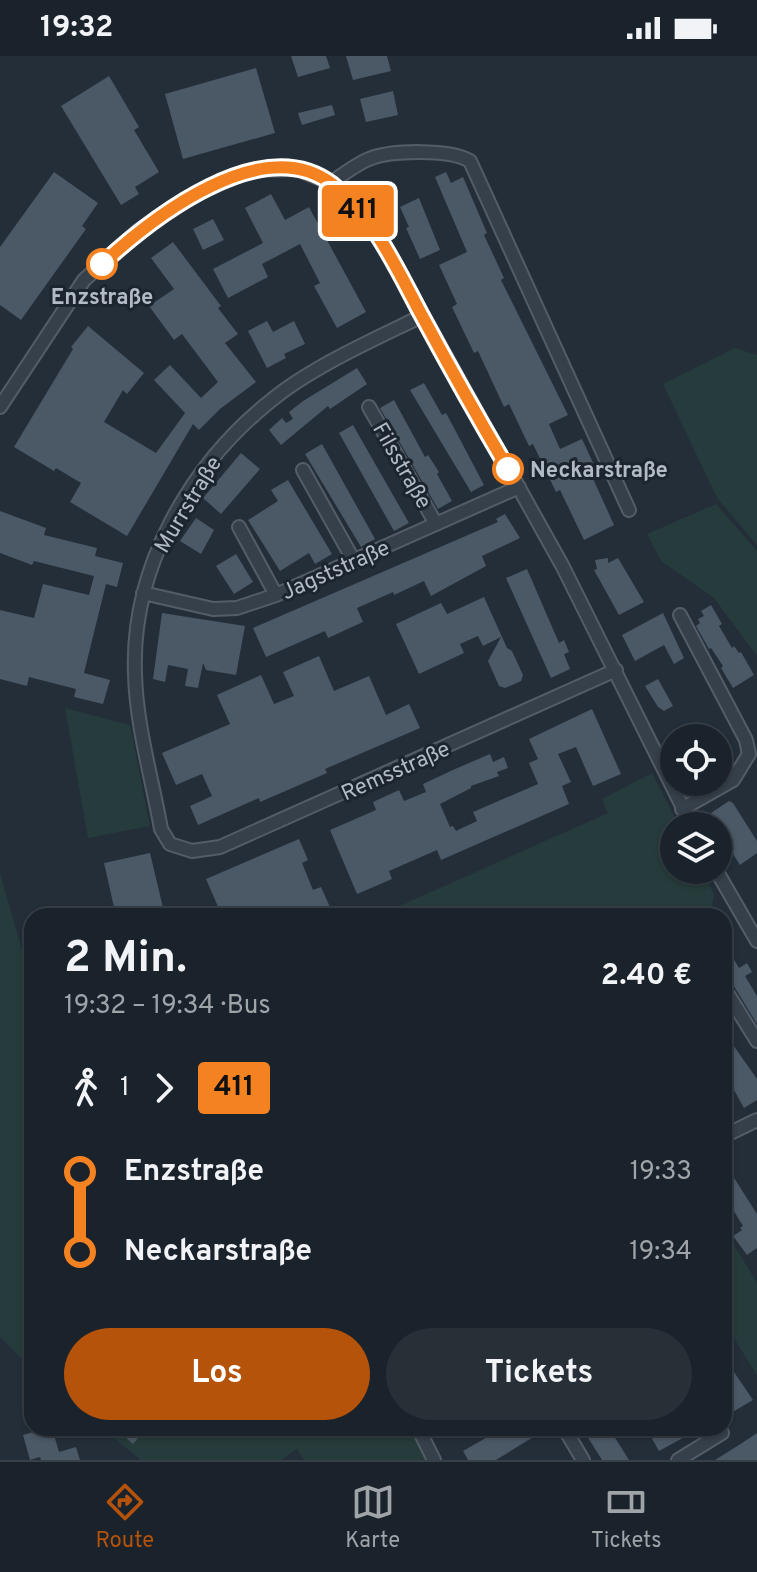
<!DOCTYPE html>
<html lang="de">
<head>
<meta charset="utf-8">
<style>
  body { margin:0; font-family:Overpass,sans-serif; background:#272f37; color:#f1f3f6; height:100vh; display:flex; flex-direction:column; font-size:30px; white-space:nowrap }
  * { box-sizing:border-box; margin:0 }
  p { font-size:26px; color:#9fa4a9 }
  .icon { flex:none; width:44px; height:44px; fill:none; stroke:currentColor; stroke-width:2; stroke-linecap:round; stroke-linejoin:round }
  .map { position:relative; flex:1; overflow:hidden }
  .drawer { position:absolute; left:24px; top:852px; width:708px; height:528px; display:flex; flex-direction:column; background:#1a222b; border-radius:24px; box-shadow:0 2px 6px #0004,0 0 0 2px #383f47 }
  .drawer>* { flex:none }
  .badge { padding:0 16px; border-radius:6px; font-size:28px; line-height:52px }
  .buttons { position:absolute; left:660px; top:668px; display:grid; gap:16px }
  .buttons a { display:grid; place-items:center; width:72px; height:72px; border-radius:50%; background:#1a222b; box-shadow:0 2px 6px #0004,0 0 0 2px #383f47; font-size:40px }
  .map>.badge { position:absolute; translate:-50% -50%; box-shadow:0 0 0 4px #fff }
  .legs { display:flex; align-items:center; gap:12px; height:88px; padding:0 40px; font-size:26px }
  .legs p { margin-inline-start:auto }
  .head { display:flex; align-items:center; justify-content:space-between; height:136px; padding:0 40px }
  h1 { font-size:44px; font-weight:700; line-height:60px }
  .cta { display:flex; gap:16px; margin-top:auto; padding:16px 40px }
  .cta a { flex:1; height:92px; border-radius:48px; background:#b45309; color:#fff; font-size:32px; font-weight:700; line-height:92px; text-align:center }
  .cta a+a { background:#272f37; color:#f1f3f6 }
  ul { padding:0 40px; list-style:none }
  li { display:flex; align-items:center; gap:28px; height:80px; font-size:30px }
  li i { display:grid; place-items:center; width:12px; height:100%; margin:0 10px; background:currentColor }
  li i::after { content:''; width:20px; height:20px; margin:-10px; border:6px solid; border-radius:50%; background:#1a222b }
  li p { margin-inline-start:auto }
  li:first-child i { background:linear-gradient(#0000 50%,currentColor 0) }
  li:last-child i { background:linear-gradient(currentColor 50%,#0000 0) }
  .status { display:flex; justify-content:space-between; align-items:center; height:56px; padding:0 40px; background:#1a222b; direction:ltr }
  .status svg { height:22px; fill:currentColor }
  .dock { display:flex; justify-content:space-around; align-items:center; height:112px; border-top:2px solid #383f47; background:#1a222b; font-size:22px; color:#9fa4a9 }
  .dock a { display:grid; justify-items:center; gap:4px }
  .dock .current { color:#b45309 }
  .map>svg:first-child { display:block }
  .green { fill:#263b3b }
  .building { fill:#4b5865 }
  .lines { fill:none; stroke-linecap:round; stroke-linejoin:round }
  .street-casing { stroke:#545d67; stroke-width:16 }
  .street { stroke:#36404a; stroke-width:12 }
  .line-1-casing { stroke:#fff; stroke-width:18 }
  .line-1 { stroke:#f58220; stroke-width:12 }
  .stop-1-dot { fill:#fff; stroke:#f58220; stroke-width:4 }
  .labels { text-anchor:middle; stroke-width:6; stroke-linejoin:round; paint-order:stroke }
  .stop-label { font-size:22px; font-weight:bold; fill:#b1bac6; stroke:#1c252e }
  .street-label { font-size:22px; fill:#b1bac6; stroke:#1c252e }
</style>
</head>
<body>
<div class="status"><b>19:32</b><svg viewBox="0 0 49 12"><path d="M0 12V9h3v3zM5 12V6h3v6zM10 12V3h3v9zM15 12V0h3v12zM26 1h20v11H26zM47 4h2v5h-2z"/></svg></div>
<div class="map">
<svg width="757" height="1404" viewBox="0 0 757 1404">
  <rect width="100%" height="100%" fill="#232e39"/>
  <path class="green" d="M735,292L757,299V489L717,442L663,328Z
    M716,448L757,495V600L714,542L661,505L647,478Z
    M65,652L130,669L150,770L88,782Z
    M652,717L679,770H674V814H701L714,838L711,855L705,860H377L608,757L602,743Z
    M0,817L32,929V1313L0,1281Z
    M724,1172L757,1227V1320L724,1265Z
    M101,1372H415L430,1404H304L297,1393L281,1404H141Z"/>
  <path class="building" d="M291,0H326L330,12L298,21Z
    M346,0H387L391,15L353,24Z
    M256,12L275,77L183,103L165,38Z
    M109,20L139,71L134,74L159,116L135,131L139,138L121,149L61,50Z
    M393,35L398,59L366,66L360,43Z
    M332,49L335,59L302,69L298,57Z
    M54,116L98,147L82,170L86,173L21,264L0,249V191Z
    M446,116L451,127L463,121L487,177L484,179L504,222L501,224L568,359L549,368L560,393L582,383L596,413L590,416L614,469L584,484L560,434L556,436L533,388L529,390L509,348L504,351L478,295L474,297L452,251L457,248L439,209L467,196L435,121Z
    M271,138L285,164L309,151L366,256L337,272L314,230L320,227L300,188L262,208L268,221L228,242L213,213L263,187L245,152Z
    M419,142L440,194L420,203L406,172L409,171L400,151Z
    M213,163L224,184L203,194L193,173Z
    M173,186L221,250L218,252L238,278L225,287L256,326L220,353L199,374L193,368L127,480L70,446L81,427L56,412L54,415L14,391L73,293L71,291L88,270L144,317L127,338L123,334L104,366L156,397L185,357L154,324L170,309L201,342L218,326L182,278L174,284L149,250L174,233L151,202Z
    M267,265L273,276L294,265L305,288L284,298L286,302L267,312L248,275Z
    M357,312L367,328L330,353L328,350L281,389L269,374L282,362L286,367L293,363L289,356L303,345Z
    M424,327L442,359L446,357L453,370L484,429L471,436L410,334Z
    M394,344L425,401L428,399L439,416L437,418L452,445L438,453L380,352Z
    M353,369L409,467L394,475L339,377Z
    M322,388L375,483L361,491L305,398Z
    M241,397L260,413L221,458L203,442Z
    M288,424L332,498L315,508L309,497L280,515L248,464L278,445L271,434Z
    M0,455L46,472L44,479L97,492L95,500L123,507L117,531L106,528L84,617L110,624L103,648L74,641L76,633L29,621L27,630L0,623V554L34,562L43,528L89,539L94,520L34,505L32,509L0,497Z
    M505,458L520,482L482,500L486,510L431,540L424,525L394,539L393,536L357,552L363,566L328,582L325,575L266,601L253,572L498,466L496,463Z
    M196,462L214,474L201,498L180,485Z
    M236,498L253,526L234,538L216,510Z
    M608,502V507L618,502L644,546L619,559L594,514L597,513L595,504Z
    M527,513L559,587L564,584L569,596L564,598L570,613L551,622L506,522Z
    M484,541L507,592L512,595L523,619L521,625L505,632L499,630L488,605L501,581L483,590L478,580L460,588L464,597L419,618L396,568L441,547L447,558Z
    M711,549L722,568L719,570L732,592L734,590L739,597L741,596L754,619L733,632L721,612L723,610L711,592L709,593L696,570L700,567L698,563L704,560L701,555Z
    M162,557L245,570L236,619L206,614L203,607L198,632L185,630L188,613L168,609L165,626L153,623Z
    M663,557L684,602L674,608L664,589L635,605L622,579Z
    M319,600L334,635L369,620L386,659L409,648L420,672L325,713L327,717L260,746L259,742L198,769L190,750L212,740L202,718L176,729L162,697L230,668L217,639L261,619L274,648L294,640L283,616Z
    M658,623L673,650L664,655L658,651L645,630Z
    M592,653L621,718L593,730L576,691L558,698L571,726L562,730L569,748L441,804L437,794L389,815L392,823L357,838L330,774L376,754L373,746L399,734L404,745L426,736L423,728L455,713L490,698L493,706L504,701L508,712L497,716L499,720L471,730V732L440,748L450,771L453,770L456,775L477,765L473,756L538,728L529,707L538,703L529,683Z
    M729,745L733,747L757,785V797L740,809L718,774V770L712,765L715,763L711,757Z
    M299,783L308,804L302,807L313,834L321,831L330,851L309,860H222L206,823Z
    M150,797L165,860H116L104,807Z
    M724,887L739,912L747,907L752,916L745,920L757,940V968L732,927L724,922Z
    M731,986L757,1023V1044L744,1052L724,1016V991Z
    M724,1106L757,1158V1192L747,1199L733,1180L742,1174L740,1172L743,1170L724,1139Z
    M732,1313L753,1344L724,1361V1318Z
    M46,1372H52L59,1396L76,1391L80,1404H41L40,1401L30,1404L23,1379Z
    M115,1372H146L133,1388Z
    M503,1372H548L496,1404H468L463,1395Z
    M582,1372H609L629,1404H602Z
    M646,1372H701L659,1395Z
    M757,1377V1404H715L739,1389Z"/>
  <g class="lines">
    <g class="street-casing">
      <path id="street" d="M331,127C343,118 355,109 369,103C391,94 450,93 470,105L629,454
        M422,260C373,284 309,312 268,347C189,411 131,513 135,617C136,669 152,722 161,773L170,788L192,795L220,791L616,614
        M0,351L84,224L138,175L187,142L252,114L297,113L331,127L369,168L396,211L563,511L692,770
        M369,351L436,468
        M303,414L354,505
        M239,471L276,539
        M143,537L213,553L237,552L276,539L519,431
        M680,559L746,684L749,698L733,724L682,753
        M716,814L757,885
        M724,932L757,985
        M724,1080L757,1064
        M418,1372L434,1404
        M564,1372L583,1404
        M678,1404L722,1377"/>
    </g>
    <use href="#street" class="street"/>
  </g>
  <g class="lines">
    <g class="line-1-casing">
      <path id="line-1" d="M102,208C152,162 262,75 332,128C374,161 397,213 421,258C449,310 478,362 508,413"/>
    </g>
    <use href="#line-1" class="line-1"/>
  </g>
  <g class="stop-1-dot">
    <circle cx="102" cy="208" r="14"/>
    <circle cx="508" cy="413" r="14"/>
  </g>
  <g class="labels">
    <g class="stop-label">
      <text x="102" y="248">Enzstraße</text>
      <text x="530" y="421" text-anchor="start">Neckarstraße</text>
    </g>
    <g class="street-label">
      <text transform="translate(403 409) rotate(60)" y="8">Filsstraße</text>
      <text transform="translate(187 448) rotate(-59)" y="8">Murrstraße</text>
      <text transform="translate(335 513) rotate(-24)" y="8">Jagststraße</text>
      <text transform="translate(395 714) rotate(-24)" y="8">Remsstraße</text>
    </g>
  </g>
</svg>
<div class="buttons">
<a><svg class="icon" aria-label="locate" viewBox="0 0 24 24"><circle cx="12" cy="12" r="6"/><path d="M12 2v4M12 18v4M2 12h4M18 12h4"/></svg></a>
<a><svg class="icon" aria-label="layers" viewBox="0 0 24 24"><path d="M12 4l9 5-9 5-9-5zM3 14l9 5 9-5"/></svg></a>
</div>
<b class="badge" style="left:358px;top:155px;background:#f58220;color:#111">411</b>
<section class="drawer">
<div class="head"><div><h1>2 Min.</h1><p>19:32 – 19:34 · Bus</p></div><b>2.40 €</b></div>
<div class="legs"><svg class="icon" aria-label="walk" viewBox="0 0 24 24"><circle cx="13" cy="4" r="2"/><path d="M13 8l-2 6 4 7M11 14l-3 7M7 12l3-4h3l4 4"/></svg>1<svg class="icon" aria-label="forward" viewBox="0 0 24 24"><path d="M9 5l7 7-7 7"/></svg><b class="badge" style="background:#f58220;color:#111">411</b></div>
<ul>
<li><i style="color:#f58220"></i><b>Enzstraße</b><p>19:33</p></li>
<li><i style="color:#f58220"></i><b>Neckarstraße</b><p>19:34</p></li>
</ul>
<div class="cta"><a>Los</a><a>Tickets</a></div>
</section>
</div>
<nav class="dock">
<a class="current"><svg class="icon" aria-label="directions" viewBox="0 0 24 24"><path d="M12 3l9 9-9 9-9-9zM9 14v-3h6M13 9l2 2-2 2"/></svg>Route</a>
<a><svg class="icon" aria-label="map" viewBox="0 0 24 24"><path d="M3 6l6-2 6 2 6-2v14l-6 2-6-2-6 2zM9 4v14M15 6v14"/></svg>Karte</a>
<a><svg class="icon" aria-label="tickets" viewBox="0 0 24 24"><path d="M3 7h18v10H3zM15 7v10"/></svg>Tickets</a>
</nav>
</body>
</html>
